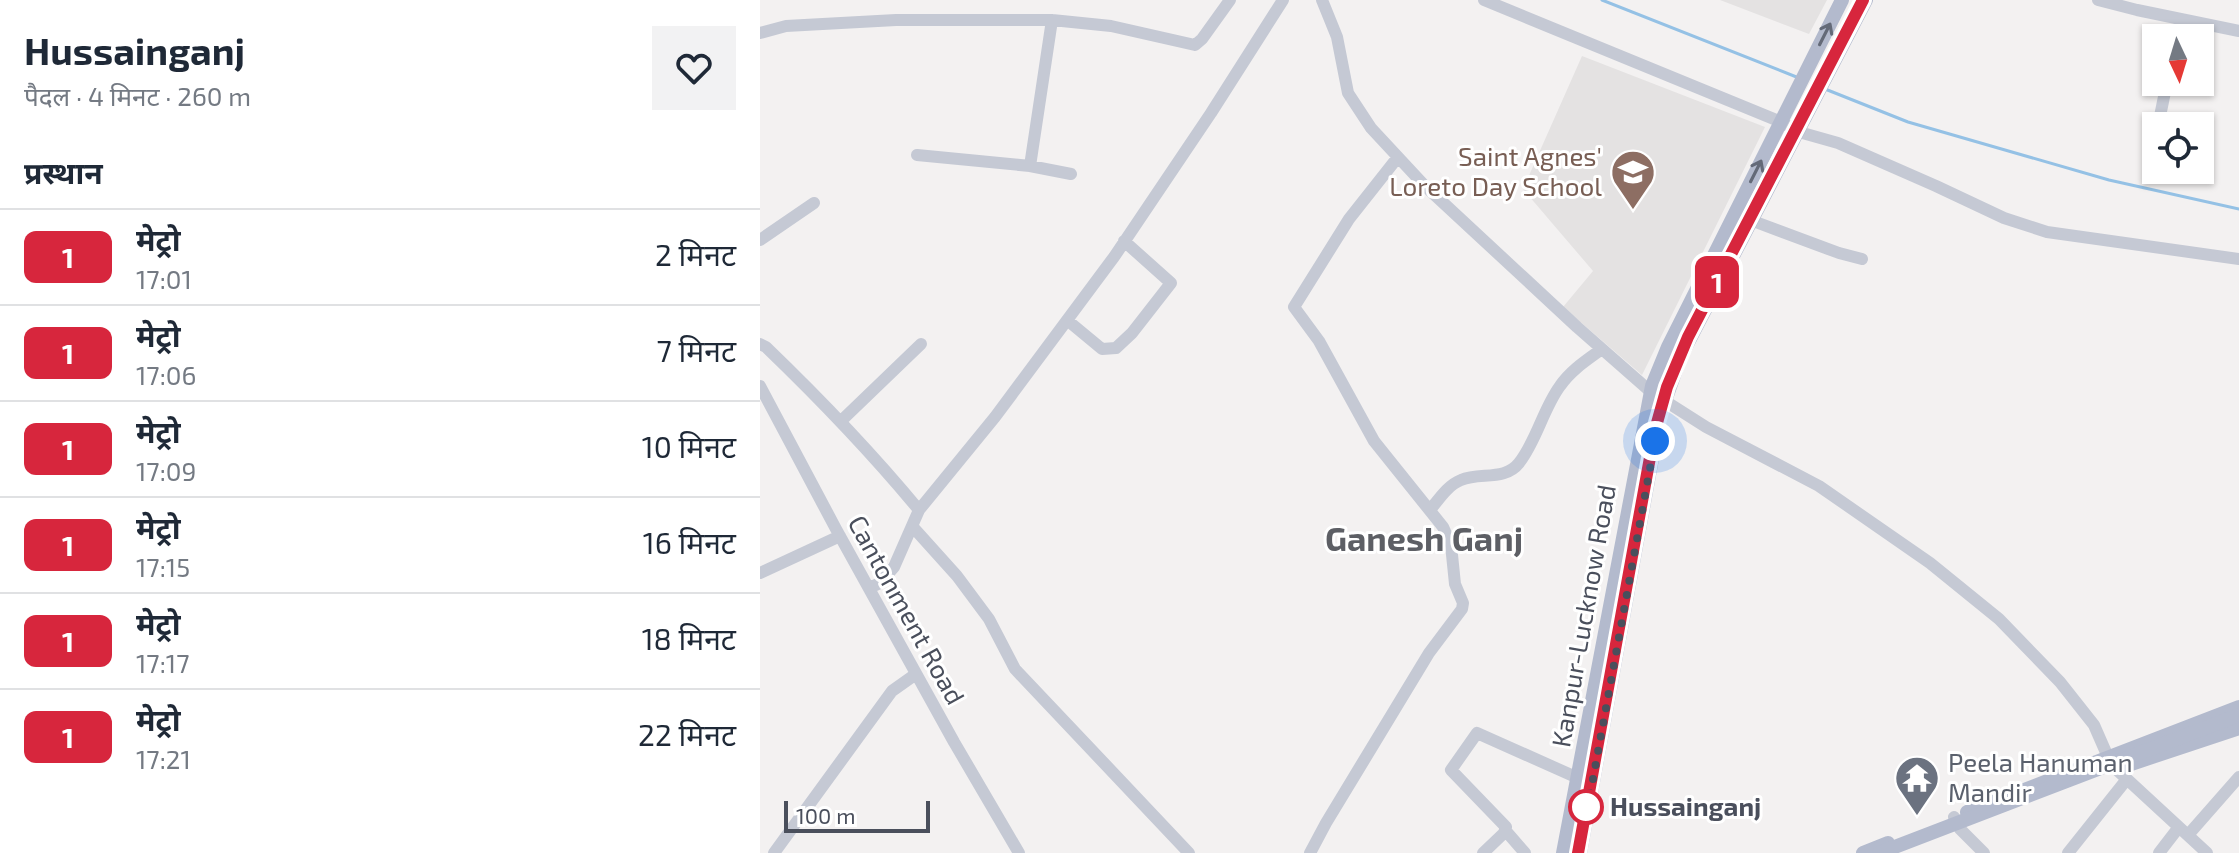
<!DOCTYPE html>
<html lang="hi">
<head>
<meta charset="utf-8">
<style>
  body { margin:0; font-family:"Exo 2","Noto Sans Devanagari",sans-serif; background:#f2f2f3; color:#1f2937; height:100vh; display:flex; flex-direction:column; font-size:30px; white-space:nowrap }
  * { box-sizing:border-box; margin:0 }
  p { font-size:26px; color:#747a83 }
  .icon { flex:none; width:44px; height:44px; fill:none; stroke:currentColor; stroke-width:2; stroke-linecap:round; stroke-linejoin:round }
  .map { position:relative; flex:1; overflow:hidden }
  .details { display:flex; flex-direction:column; background:#fff; width:760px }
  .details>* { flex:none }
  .badge { padding:0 16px; border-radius:12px; font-size:28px; line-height:52px }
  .needle { width:52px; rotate:176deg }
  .controls { position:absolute; left:1382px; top:24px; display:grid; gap:16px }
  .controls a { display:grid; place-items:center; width:72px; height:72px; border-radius:0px; background:#fff; box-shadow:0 2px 6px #0004; font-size:40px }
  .scale { position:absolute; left:24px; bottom:20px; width:146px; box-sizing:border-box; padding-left:8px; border:4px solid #4a4f5c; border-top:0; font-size:22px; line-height:28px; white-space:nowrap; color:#4a4f5c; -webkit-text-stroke:6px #fff; paint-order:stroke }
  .you { position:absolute; width:40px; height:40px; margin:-20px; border:6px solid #fff; border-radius:50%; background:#1a73e8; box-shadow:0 0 0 12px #1a73e833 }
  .map>.badge { position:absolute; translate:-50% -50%; box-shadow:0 0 0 4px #fff }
  h2 { padding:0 24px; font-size:30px; line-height:72px }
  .round { display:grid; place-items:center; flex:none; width:84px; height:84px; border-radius:0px; background:#f2f2f3 }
  .headline { display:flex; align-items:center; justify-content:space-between; height:136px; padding:0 24px }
  h1 { font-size:38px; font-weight:700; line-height:60px }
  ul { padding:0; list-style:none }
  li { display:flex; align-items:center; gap:24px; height:96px; padding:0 24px; border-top:2px solid #e0e1e3 }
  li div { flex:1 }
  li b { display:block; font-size:30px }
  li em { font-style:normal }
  li .badge { min-width:88px; font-weight:700; text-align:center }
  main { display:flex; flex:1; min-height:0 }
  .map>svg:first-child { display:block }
  .education { fill:#e4e2e2 }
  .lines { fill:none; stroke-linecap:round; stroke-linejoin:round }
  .stream { stroke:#94c1e5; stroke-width:3 }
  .minor { stroke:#c5c9d4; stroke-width:12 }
  .major { stroke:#b3bacd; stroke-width:14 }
  .major-bridge { stroke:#b3bacd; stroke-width:14 }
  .oneway { stroke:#646a78 }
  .line-casing { stroke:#fff; stroke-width:18 }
  .line { stroke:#d7263d; stroke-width:12 }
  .walk { stroke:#4a4f5c; stroke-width:8; stroke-dasharray:0 14.4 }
  .stop-dot { fill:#fff; stroke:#d7263d; stroke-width:4 }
  .labels { text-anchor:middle; stroke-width:6; stroke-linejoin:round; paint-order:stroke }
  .education-label { font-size:26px; fill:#785e54; stroke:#fff; text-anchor:end }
  .street-label { font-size:26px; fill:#4a4f5c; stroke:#fff }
  .worship-label { font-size:26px; fill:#5b616d; stroke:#fff; text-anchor:start }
  .stop-label { font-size:26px; font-weight:bold; fill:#4a4f5c; stroke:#fff; text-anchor:start }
  .district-label { font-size:34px; font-weight:bold; fill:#5d5f65; stroke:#fff }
</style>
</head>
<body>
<main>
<section class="details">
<div class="headline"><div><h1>Hussainganj</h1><p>पैदल · 4 मिनट · 260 m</p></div><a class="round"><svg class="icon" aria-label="heart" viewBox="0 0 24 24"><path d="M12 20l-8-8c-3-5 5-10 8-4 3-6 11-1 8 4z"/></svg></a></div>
<h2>प्रस्थान</h2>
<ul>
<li><span class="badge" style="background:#d7263d;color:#fff">1</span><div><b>मेट्रो</b><p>17:01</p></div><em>2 मिनट</em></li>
<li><span class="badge" style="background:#d7263d;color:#fff">1</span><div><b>मेट्रो</b><p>17:06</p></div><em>7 मिनट</em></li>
<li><span class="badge" style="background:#d7263d;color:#fff">1</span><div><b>मेट्रो</b><p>17:09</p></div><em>10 मिनट</em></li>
<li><span class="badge" style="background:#d7263d;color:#fff">1</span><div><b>मेट्रो</b><p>17:15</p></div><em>16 मिनट</em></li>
<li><span class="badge" style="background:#d7263d;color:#fff">1</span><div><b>मेट्रो</b><p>17:17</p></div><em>18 मिनट</em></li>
<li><span class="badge" style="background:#d7263d;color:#fff">1</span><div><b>मेट्रो</b><p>17:21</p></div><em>22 मिनट</em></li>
</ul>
</section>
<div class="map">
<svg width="1479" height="853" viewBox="0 0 1479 853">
  <rect width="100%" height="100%" fill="#f3f1f1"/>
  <path class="education" d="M960,0H1067L1049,34Z
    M822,56L1005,127L882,375L803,307L833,271L763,189Z"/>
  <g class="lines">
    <path class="stream" d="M842,0L1039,78
      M1065,89L1148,122L1349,180L1479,209"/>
    <path class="minor" d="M562,0L577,37L588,93L611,128L664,185L817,327L891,392L946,427L1059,486L1170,563L1239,619L1300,682L1334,725L1348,757L1356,769L1447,853
      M724,0L1021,122L1039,132L1078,143L1176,186L1244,218L1287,232L1479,259
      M1338,0L1377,10L1479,31
      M0,33L26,26L136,20H292L351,26L435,45L442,39L470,0
      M1416,38L1419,19
      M1398,126L1407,82
      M1394,150L1396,138
      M157,155L270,166L311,174
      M270,166L292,20
      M993,221L1079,253L1102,259
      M0,240L54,203
      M307,320L342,349L356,348L372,333L411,283L364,241
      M0,344L6,347C60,399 111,452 159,510
      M0,386L76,529L194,742L259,853
      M81,421L161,344
      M670,510C679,499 688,485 701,480C720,472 745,481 759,463C777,440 783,409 800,386C811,370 827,360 842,349
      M152,526L197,576L229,619L255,669L429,853
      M0,573L80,536
      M109,588L120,583L134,567L159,510L235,417L354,257L451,113L523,0
      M1194,817L1200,829L1224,853
      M745,830L765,853
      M1428,835L1479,777
      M14,853L132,691L156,674
      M550,853L566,823L669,653L702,609L703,603L695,584L691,545L683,527L614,441L559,341L534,307L589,219L638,157
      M723,853L744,833L746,827L691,770L717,733L818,778
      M1308,853L1367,779
      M1399,853L1419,827"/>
    <path class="major" d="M1362,767L1479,728
      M1207,812L1479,707
      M803,853L892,386L908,347L1082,0
      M820,853L900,415L921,356L1106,0
      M1103,853L1128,843"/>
    <path class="major-bridge" d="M1119,853L1479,715"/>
  </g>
  <defs><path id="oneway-shaft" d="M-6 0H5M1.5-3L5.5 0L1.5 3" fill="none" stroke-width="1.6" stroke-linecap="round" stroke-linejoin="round" transform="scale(2)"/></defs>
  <g class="oneway">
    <use href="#oneway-shaft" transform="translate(1065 34) rotate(-63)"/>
    <use href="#oneway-shaft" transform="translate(996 171) rotate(-63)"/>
  </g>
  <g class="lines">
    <g class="line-casing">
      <path id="line" d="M818,853L895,430L907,387L928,337L1103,0"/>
    </g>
    <use href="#line" class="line"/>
    <path class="walk" d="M826,807L833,779L895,441"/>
  </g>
  <defs>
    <g id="school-pin" transform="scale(2.3)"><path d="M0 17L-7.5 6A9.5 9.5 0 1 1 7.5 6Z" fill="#8d6e63" stroke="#fff"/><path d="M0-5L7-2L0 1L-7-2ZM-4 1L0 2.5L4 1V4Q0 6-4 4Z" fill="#fff"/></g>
    <g id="temple-pin" transform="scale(2.3)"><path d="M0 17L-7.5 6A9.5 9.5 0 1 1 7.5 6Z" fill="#6b7280" stroke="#fff"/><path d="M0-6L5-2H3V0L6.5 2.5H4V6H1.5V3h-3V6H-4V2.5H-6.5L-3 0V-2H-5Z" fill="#fff"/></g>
  </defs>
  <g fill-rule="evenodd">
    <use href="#school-pin" x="873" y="172"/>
    <use href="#temple-pin" x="1157" y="778"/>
  </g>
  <circle class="stop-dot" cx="826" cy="807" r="16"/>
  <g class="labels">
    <g class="education-label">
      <text x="842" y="166">Saint Agnes'<tspan x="842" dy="30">Loreto Day School</tspan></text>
    </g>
    <g class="street-label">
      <text transform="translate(146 610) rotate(61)" y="9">Cantonment Road</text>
      <text transform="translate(824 616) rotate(-80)" y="9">Kanpur-Lucknow Road</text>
    </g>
    <g class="worship-label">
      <text x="1188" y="772">Peela Hanuman<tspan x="1188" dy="30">Mandir</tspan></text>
    </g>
    <g class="stop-label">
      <text x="850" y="816">Hussainganj</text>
    </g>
    <g class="district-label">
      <text x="664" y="551">Ganesh Ganj</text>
    </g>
  </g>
</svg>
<div class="controls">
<a><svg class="needle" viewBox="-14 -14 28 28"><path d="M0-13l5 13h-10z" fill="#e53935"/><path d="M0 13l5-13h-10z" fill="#747a83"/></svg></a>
<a><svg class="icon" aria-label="locate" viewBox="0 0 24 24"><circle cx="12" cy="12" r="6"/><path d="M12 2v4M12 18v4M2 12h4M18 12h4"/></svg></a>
</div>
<div class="scale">100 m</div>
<div class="you" style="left:895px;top:441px"></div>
<b class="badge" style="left:957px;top:282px;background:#d7263d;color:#fff">1</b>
</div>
</main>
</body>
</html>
